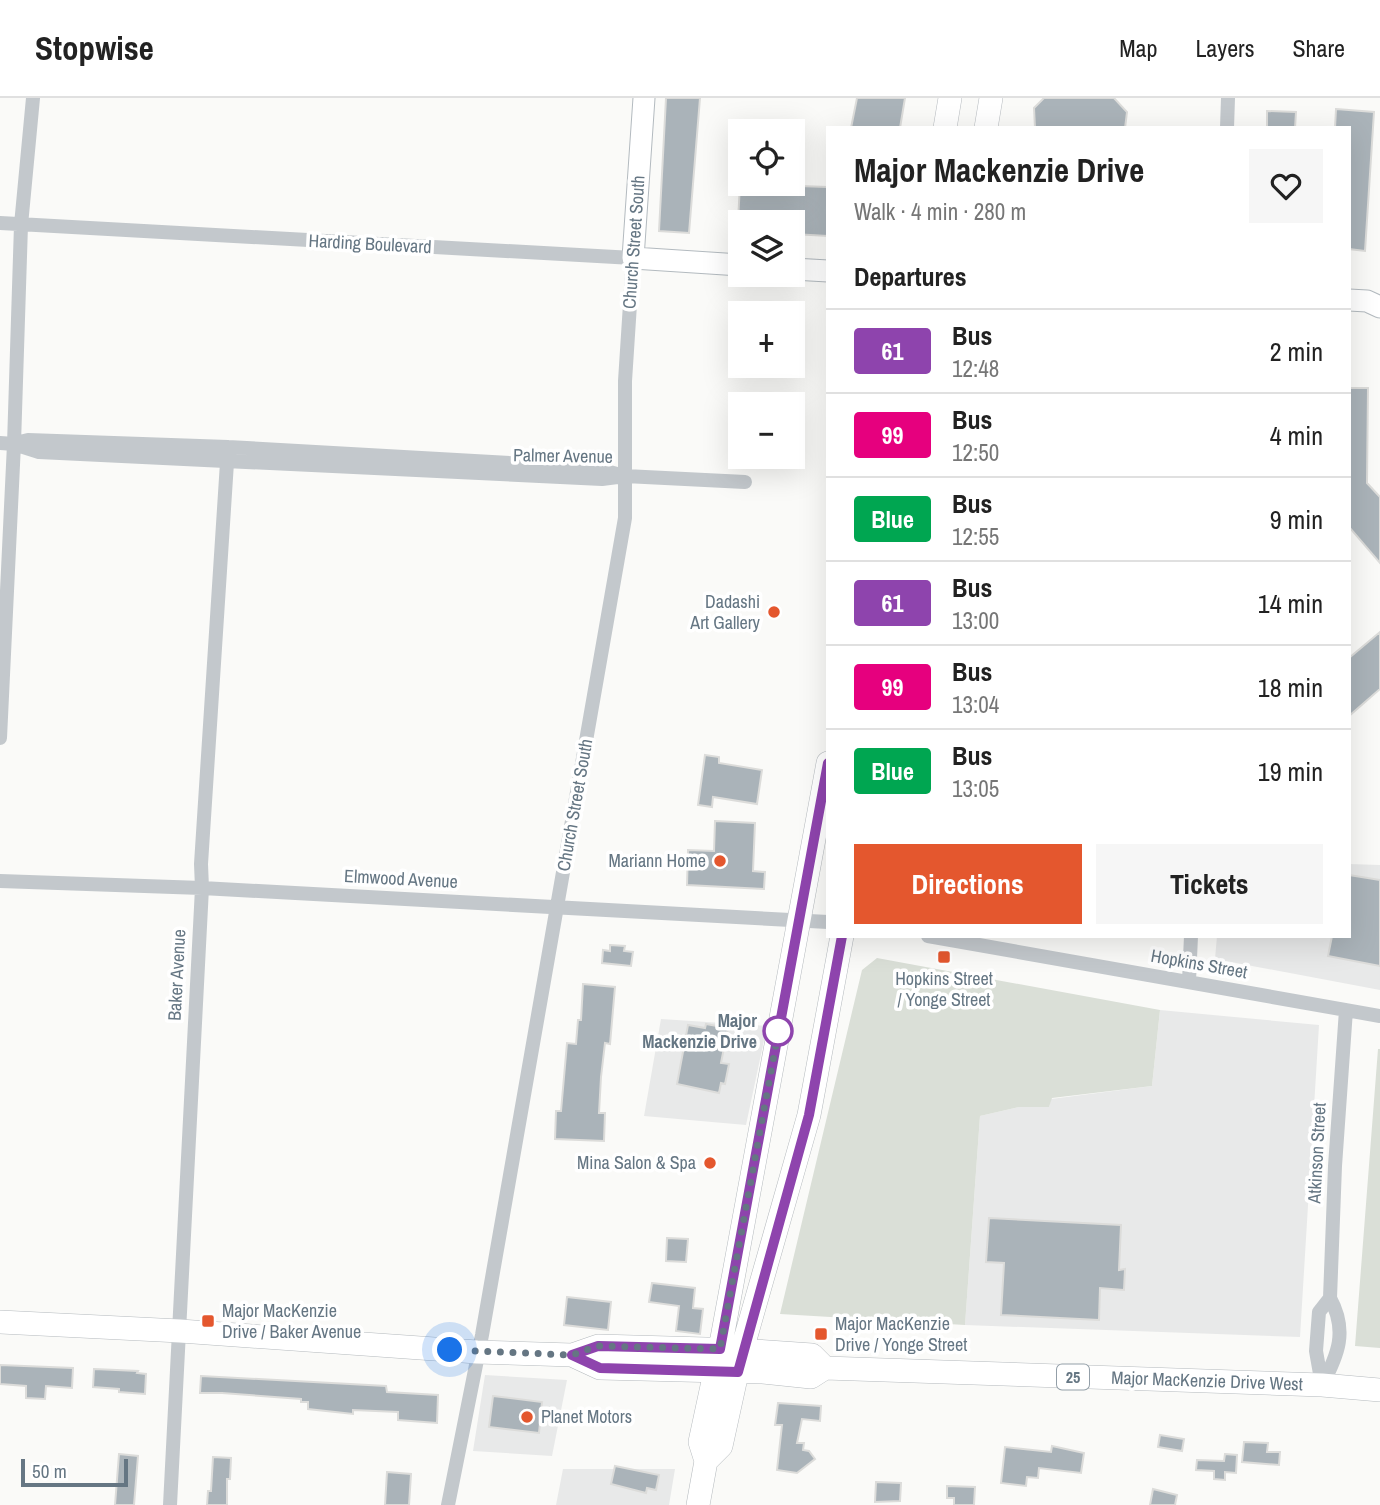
<!DOCTYPE html>
<html lang="en">
<head>
<meta charset="utf-8">
<style>
  body { margin:0; font-family:"Archivo Narrow",sans-serif; background:#f6f6f6; color:#222; height:100vh; display:flex; flex-direction:column; font-size:26px; white-space:nowrap }
  * { box-sizing:border-box; margin:0 }
  p { font-size:23px; color:#767676 }
  .icon { flex:none; width:38px; height:38px; fill:none; stroke:currentColor; stroke-width:2; stroke-linecap:round; stroke-linejoin:round }
  .map { position:relative; flex:1; overflow:hidden }
  .drawer { position:absolute; left:826px; top:28px; width:525px; height:812px; display:flex; flex-direction:column; background:#fff; border-radius:0px; box-shadow:0 7px 28px #0002 }
  .drawer>* { flex:none }
  .badge { padding:0 14px; border-radius:5px; font-size:24px; line-height:46px }
  .tools { position:absolute; left:728px; top:21px; display:grid; gap:14px }
  .tools a { display:grid; place-items:center; width:77px; height:77px; border-radius:0px; background:#fff; box-shadow:0 7px 28px #0002; font-size:35px }
  .scale { position:absolute; left:21px; bottom:18px; width:107px; box-sizing:border-box; padding-left:7px; border:4px solid #657683; border-top:0; font-size:19px; line-height:24px; white-space:nowrap; color:#657683; -webkit-text-stroke:5px #fff; paint-order:stroke }
  .you { position:absolute; width:35px; height:35px; margin:-18px; border:5px solid #fff; border-radius:50%; background:#1a73e8; box-shadow:0 0 0 10px #1a73e833 }
  .map>.badge { position:absolute; translate:-50% -50%; box-shadow:0 0 0 4px #fff }
  h2 { padding:0 28px; font-size:26px; line-height:63px }
  .round { display:grid; place-items:center; flex:none; width:74px; height:74px; border-radius:0px; background:#f6f6f6 }
  .overview { display:flex; align-items:center; justify-content:space-between; height:119px; padding:0 28px }
  h1 { font-size:33px; font-weight:700; line-height:52px }
  .cta { display:flex; gap:14px; margin-top:auto; padding:14px 28px }
  .cta a { flex:1; height:80px; border-radius:0px; background:#e4572e; color:#fff; font-size:28px; font-weight:700; line-height:80px; text-align:center }
  .cta a+a { background:#f6f6f6; color:#222 }
  ul { padding:0; list-style:none }
  li { display:flex; align-items:center; gap:21px; height:84px; padding:0 28px; border-top:2px solid #e0e0e0 }
  li div { flex:1 }
  li b { display:block; font-size:26px }
  li em { font-style:normal }
  li .badge { min-width:77px; font-weight:700; text-align:center }
  header { display:flex; align-items:center; gap:42px; box-sizing:border-box; height:98px; padding:0 35px; background:#fff; border-bottom:2px solid #e0e0e0 }
  header strong { font-size:33px }
  nav { display:flex; gap:38px; margin-inline-start:auto; font-size:24px }
  .map>svg:first-child { display:block }
  .built { fill:#e8e9e9 }
  .green { fill:#dadfd7 }
  .building { fill:#aab3b9; stroke:#dcdcda; stroke-width:2 }
  .lines { fill:none; stroke-linecap:round; stroke-linejoin:round }
  .secondary-casing { stroke:#b3babf; stroke-width:23 }
  .primary-casing { stroke:#b5babe; stroke-width:24 }
  .street { stroke:#c3c8cc; stroke-width:14 }
  .secondary { stroke:#fff; stroke-width:21 }
  .primary { stroke:#fff; stroke-width:23 }
  .line-casing { stroke:#fff; stroke-width:16 }
  .line { stroke:#8e44ad; stroke-width:10 }
  .walk { stroke:#657683; stroke-width:7; stroke-dasharray:0 12.6 }
  .poi-dot { fill:#e4572e; stroke:#fff; stroke-width:2.5 }
  .stop-dot { fill:#fff; stroke:#8e44ad; stroke-width:3.5 }
  .labels { text-anchor:middle; stroke-width:7; stroke-linejoin:round; paint-order:stroke }
  .shield { fill:#fff; stroke:#939fa8; stroke-width:2 }
  .shield-label { font-size:16px; font-weight:bold; fill:#657683 }
  .street-label { font-size:18px; fill:#657683; stroke:#fff }
  .poi-label { font-size:18px; fill:#657683; stroke:#fff; text-anchor:end }
  .stop-label { font-size:18px; font-weight:bold; fill:#657683; stroke:#fff; text-anchor:end }
</style>
</head>
<body>
<header>
<strong>Stopwise</strong>
<nav><a>Map</a><a>Layers</a><a>Share</a></nav>
</header>
<div class="map">
<svg width="1380" height="1407" viewBox="0 0 1380 1407">
  <rect width="100%" height="100%" fill="#fafaf8"/>
  <path class="built" d="M1349,766L1380,767V892L1215,861L1217,838H1349Z
    M1160,912L1319,927L1300,1239L965,1227L980,1018L1019,1009H1049L1051,1001L1152,988Z
    M661,921L767,928L746,1027L644,1018Z
    M485,1277L567,1282L552,1358L473,1353Z
    M563,1371H675L669,1407H556Z"/>
  <path class="green" d="M877,860L1160,912L1152,988L1052,1000L1049,1009H1019L980,1018L965,1227L780,1216L862,872Z
    M1378,951H1380V1250L1355,1248Z"/>
  <path class="building" d="M666,0H700L689,135L659,133Z
    M857,0H905L900,30H851Z
    M1044,0H1114L1127,14L1125,30H1035L1034,10Z
    M1336,11L1374,14L1365,153L1349,151V30H1335Z
    M1267,13L1296,14L1295,30H1267Z
    M740,86L827,89L828,138L793,136V124H738Z
    M1349,290H1368L1367,385L1380,399V465L1349,429Z
    M1380,534V591L1349,618V560Z
    M705,657L719,659V665L762,672L757,706L713,699L712,709L698,707Z
    M715,723L755,725L753,773L765,774L764,791L687,787L688,752L714,753Z
    M1349,777L1380,782V868L1328,858L1332,838H1349Z
    M610,847L625,848L624,853L633,854L631,868L602,865L603,852L610,853Z
    M583,886L615,889L610,946L605,945L601,979L599,1015H605L604,1043L555,1041L556,1013H561L567,945L576,946L578,922H581Z
    M706,926L728,930L721,965L729,966L725,986L721,985L719,995L677,986L688,927L705,930Z
    M989,1120L1121,1127L1119,1172L1125,1171L1124,1192L1100,1190L1099,1222L1001,1217L1004,1165L986,1164Z
    M667,1140L688,1141L686,1164L666,1163Z
    M652,1185L695,1190L693,1210L703,1211L700,1236L676,1233L679,1208L649,1204Z
    M567,1199L611,1204L608,1232L564,1227Z
    M0,1267L73,1270L72,1290L46,1288L45,1301L26,1300V1288L0,1286Z
    M94,1271L138,1273L137,1275L146,1276L145,1296L119,1294V1291L93,1289Z
    M201,1278L386,1288L387,1294L438,1297L437,1325L398,1322V1314L353,1312V1316L308,1311V1304H301V1301L222,1295H200Z
    M493,1298L542,1304L539,1335L489,1329Z
    M778,1305L821,1308L820,1323L802,1321L797,1345H804L803,1352L809,1353L815,1361L797,1375L777,1372L782,1327H775Z
    M1160,1337L1184,1341L1182,1353L1158,1349Z
    M1244,1344L1268,1345L1267,1354H1280L1279,1367L1242,1364Z
    M1052,1348L1084,1355L1081,1375L1039,1370L1038,1380L1027,1379L1026,1388L1001,1385L1005,1349L1051,1354Z
    M119,1356L138,1358L134,1407H115Z
    M1225,1356L1237,1357L1236,1375L1225,1374V1382L1214,1381V1373L1196,1372L1197,1362L1224,1363Z
    M213,1359L231,1360L230,1381H227V1407H207L208,1393H211Z
    M615,1368L659,1377L656,1392L647,1390L646,1395L611,1386Z
    M387,1374L411,1376L409,1407H385Z
    M876,1384L901,1385L900,1403L875,1404Z
    M947,1388L975,1389L974,1407H954V1400H947Z
    M1153,1391L1177,1397L1175,1407H1150Z"/>
  <g class="lines">
    <g class="secondary-casing">
      <path id="secondary" d="M644,0L633,160L740,167
        M793,171L828,173
        M1349,202L1367,203L1380,209"/>
    </g>
    <g class="primary-casing">
      <path id="primary" d="M945,30L950,0
        M986,30L991,0
        M0,1224L180,1233L477,1254L572,1257L598,1248L742,1252L812,1257L825,1270
        M572,1257L600,1270L763,1274L811,1279L825,1270L1322,1287L1380,1292
        M706,1363L721,1348L742,1252L809,1017L842,838
        M698,1407L706,1363L700,1344L720,1251L828,665"/>
    </g>
    <path class="street" d="M1227,30L1228,0
      M0,125L633,160L625,283V420L482,1237L448,1407
      M0,345L14,346L39,354L602,381L625,378L745,384
      M16,345L28,342L228,349L595,370L617,376
      M0,640L14,346L21,127L33,0
      M0,783L202,790L828,824
      M928,838L1380,918
      M1189,883L1191,838
      M1322,1287C1338,1257 1348,1233 1330,1200L1335,1068L1346,912
      M1322,1287L1316,1253L1319,1214L1330,1200
      M170,1407L202,790L201,766L228,349"/>
    <use href="#secondary" class="secondary"/>
    <use href="#primary" class="primary"/>
  </g>
  <g class="lines">
    <g class="line-casing">
      <path id="line" d="M828,665L720,1251L598,1248L572,1257L600,1270L738,1274L809,1017L842,838"/>
    </g>
    <use href="#line" class="line"/>
    <path class="walk" d="M450,1252L572,1257L598,1248L720,1251L779,930L778,933"/>
  </g>
  <g class="poi-dot">
    <circle cx="774" cy="514" r="7"/>
    <circle cx="720" cy="763" r="7"/>
    <rect x="937" y="852" width="14" height="14" rx="3.5"/>
    <circle cx="710" cy="1065" r="7"/>
    <rect x="201" y="1216" width="14" height="14" rx="3.5"/>
    <rect x="814" y="1229" width="14" height="14" rx="3.5"/>
    <circle cx="527" cy="1319" r="7"/>
  </g>
  <circle class="stop-dot" cx="778" cy="933" r="14"/>
  <g class="labels">
    <rect class="shield" x="1057" y="1266.5" width="32" height="25" rx="5"/>
    <g class="shield-label">
      <text x="1073" y="1285">25</text>
    </g>
    <g class="street-label">
      <text transform="translate(634 144) rotate(-86)" y="6">Church Street South</text>
      <text transform="translate(370 146) rotate(3)" y="6">Harding Boulevard</text>
      <text transform="translate(563 358) rotate(1)" y="6">Palmer Avenue</text>
      <text transform="translate(575 707) rotate(-80)" y="6">Church Street South</text>
      <text transform="translate(401 781) rotate(3)" y="6">Elmwood Avenue</text>
      <text transform="translate(1199 866) rotate(10)" y="6">Hopkins Street</text>
      <text transform="translate(177 877) rotate(-87)" y="6">Baker Avenue</text>
      <text transform="translate(1317 1055) rotate(-87)" y="6">Atkinson Street</text>
      <text transform="translate(1207 1283) rotate(2)" y="6">Major MacKenzie Drive West</text>
    </g>
    <g class="poi-label">
      <text x="760" y="510">Dadashi<tspan x="760" dy="21">Art Gallery</tspan></text>
      <text x="706" y="769">Mariann Home</text>
      <text x="944" y="887" text-anchor="middle">Hopkins Street<tspan x="944" dy="21">/ Yonge Street</tspan></text>
      <text x="696" y="1071">Mina Salon &amp; Spa</text>
      <text x="222" y="1219" text-anchor="start">Major MacKenzie<tspan x="222" dy="21">Drive / Baker Avenue</tspan></text>
      <text x="835" y="1232" text-anchor="start">Major MacKenzie<tspan x="835" dy="21">Drive / Yonge Street</tspan></text>
      <text x="541" y="1325" text-anchor="start">Planet Motors</text>
    </g>
    <g class="stop-label">
      <text x="757" y="929">Major<tspan x="757" dy="21">Mackenzie Drive</tspan></text>
    </g>
  </g>
</svg>
<div class="tools">
<a><svg class="icon" aria-label="locate" viewBox="0 0 24 24"><circle cx="12" cy="12" r="6"/><path d="M12 2v4M12 18v4M2 12h4M18 12h4"/></svg></a>
<a><svg class="icon" aria-label="layers" viewBox="0 0 24 24"><path d="M12 4l9 5-9 5-9-5zM3 14l9 5 9-5"/></svg></a>
<a>+</a>
<a>−</a>
</div>
<div class="scale">50 m</div>
<div class="you" style="left:450px;top:1252px"></div>
<section class="drawer">
<div class="overview"><div><h1>Major Mackenzie Drive</h1><p>Walk · 4 min · 280 m</p></div><a class="round"><svg class="icon" aria-label="heart" viewBox="0 0 24 24"><path d="M12 20l-8-8c-3-5 5-10 8-4 3-6 11-1 8 4z"/></svg></a></div>
<h2>Departures</h2>
<ul>
<li><span class="badge" style="background:#8e44ad;color:#fff">61</span><div><b>Bus</b><p>12:48</p></div><em>2 min</em></li>
<li><span class="badge" style="background:#e6007e;color:#fff">99</span><div><b>Bus</b><p>12:50</p></div><em>4 min</em></li>
<li><span class="badge" style="background:#00a651;color:#fff">Blue</span><div><b>Bus</b><p>12:55</p></div><em>9 min</em></li>
<li><span class="badge" style="background:#8e44ad;color:#fff">61</span><div><b>Bus</b><p>13:00</p></div><em>14 min</em></li>
<li><span class="badge" style="background:#e6007e;color:#fff">99</span><div><b>Bus</b><p>13:04</p></div><em>18 min</em></li>
<li><span class="badge" style="background:#00a651;color:#fff">Blue</span><div><b>Bus</b><p>13:05</p></div><em>19 min</em></li>
</ul>
<div class="cta"><a>Directions</a><a>Tickets</a></div>
</section>
</div>
</body>
</html>
